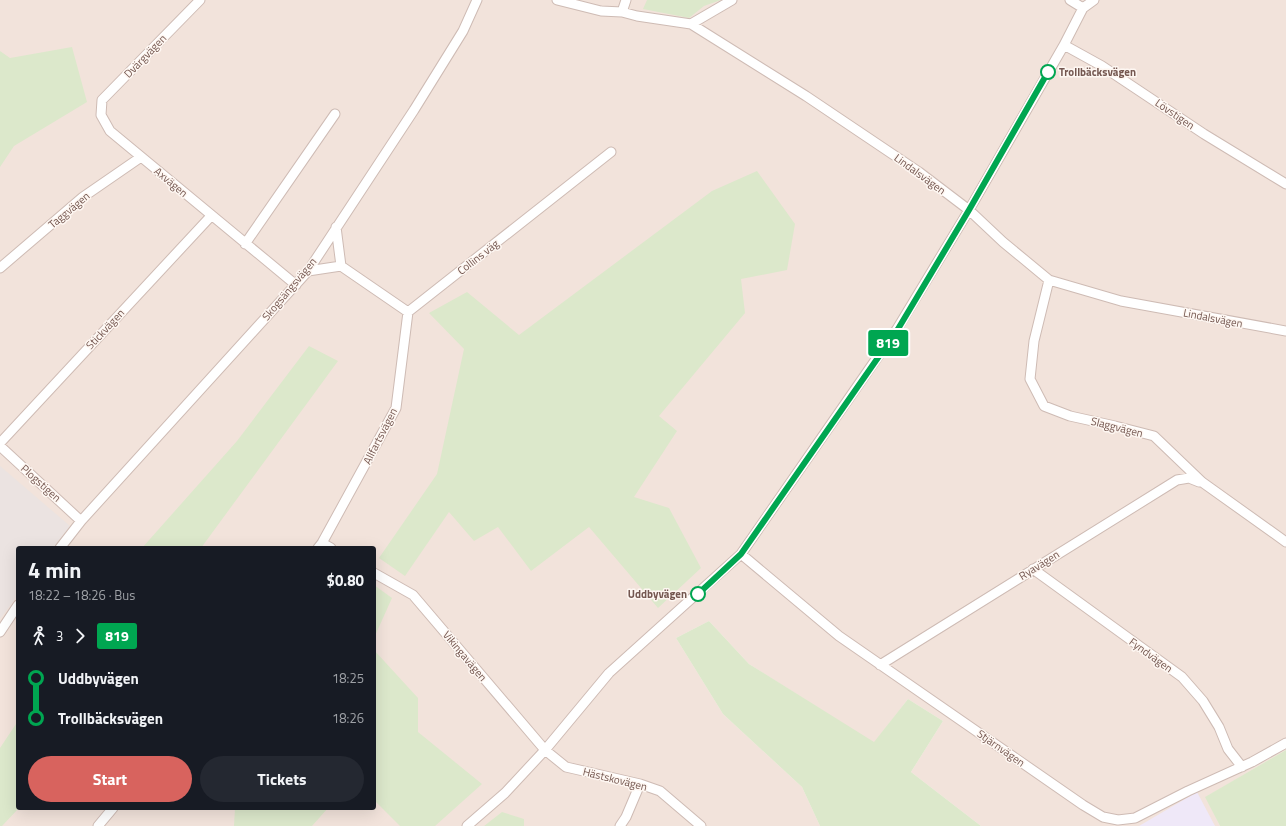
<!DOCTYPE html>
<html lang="en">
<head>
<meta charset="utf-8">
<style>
  body { margin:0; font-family:"Titillium Web",sans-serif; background:#242831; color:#f1f3f6; height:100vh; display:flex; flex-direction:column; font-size:15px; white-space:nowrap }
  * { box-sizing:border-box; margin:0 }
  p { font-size:13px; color:#9ea1a6 }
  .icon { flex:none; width:22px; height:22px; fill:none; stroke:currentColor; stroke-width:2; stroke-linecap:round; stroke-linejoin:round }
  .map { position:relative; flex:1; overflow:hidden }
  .sheet { position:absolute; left:16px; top:546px; width:360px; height:264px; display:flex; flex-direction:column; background:#171b24; border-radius:4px; box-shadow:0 4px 16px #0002 }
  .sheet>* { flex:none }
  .badge { padding:0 8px; border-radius:3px; font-size:14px; line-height:26px }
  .map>.badge { position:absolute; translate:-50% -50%; box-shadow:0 0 0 2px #fff }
  .legs { display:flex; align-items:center; gap:6px; height:44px; padding:0 12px; font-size:13px }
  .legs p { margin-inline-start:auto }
  .head { display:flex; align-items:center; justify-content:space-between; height:68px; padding:0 12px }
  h1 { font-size:22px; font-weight:700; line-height:30px }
  .button { display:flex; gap:8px; margin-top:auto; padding:8px 12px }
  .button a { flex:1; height:46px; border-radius:24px; background:#d8635e; color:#fff; font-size:16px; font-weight:700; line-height:46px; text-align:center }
  .button a+a { background:#242831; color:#f1f3f6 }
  ul { padding:0 12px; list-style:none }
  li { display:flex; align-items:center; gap:14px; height:40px; font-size:15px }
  li i { display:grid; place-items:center; width:6px; height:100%; margin:0 5px; background:currentColor }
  li i::after { content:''; width:10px; height:10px; margin:-5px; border:3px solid; border-radius:50%; background:#171b24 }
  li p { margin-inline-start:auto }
  li:first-child i { background:linear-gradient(#0000 50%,currentColor 0) }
  li:last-child i { background:linear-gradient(currentColor 50%,#0000 0) }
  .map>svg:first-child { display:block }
  .residential { fill:#f2e3db; fill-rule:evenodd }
  .industrial { fill:#ebe3e1 }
  .education { fill:#efe8f8 }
  .green { fill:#dce8cb }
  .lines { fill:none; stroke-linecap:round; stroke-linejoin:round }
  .minor-casing { stroke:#cebbb4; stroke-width:11 }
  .minor { stroke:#fff; stroke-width:9 }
  .line-1-casing { stroke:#fff; stroke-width:9 }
  .line-1 { stroke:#00a651; stroke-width:6 }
  .stop-1-dot { fill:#fff; stroke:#00a651; stroke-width:2 }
  .labels { text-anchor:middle; stroke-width:3; stroke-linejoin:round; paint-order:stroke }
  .street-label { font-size:11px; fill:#745750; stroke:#fef7f2 }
  .stop-label { font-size:11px; font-weight:bold; fill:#745750; stroke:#fef7f2; text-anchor:start }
</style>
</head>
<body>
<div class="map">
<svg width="1286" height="826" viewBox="0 0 1286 826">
  <rect width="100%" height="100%" fill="#fbf2ec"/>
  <path class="residential" d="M0,0H1286V750L1206,797L1220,826H981L911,772L943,721L908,699L874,743L749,664L709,621L676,638L723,714L802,787L820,826H0ZM18,548H374V808H18Z"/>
  <path class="industrial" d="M0,466L70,526L53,548H18V595L0,619Z"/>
  <path class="education" d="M1197,792L1215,826H1138H1139Z"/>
  <path class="green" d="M647,0H721L704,6L689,18L643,9Z
    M72,47L87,102L14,146L0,167V51L10,58Z
    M757,171L795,224L787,270L741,279L745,313L659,416L677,431L634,497L669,508L701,568L658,608L589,527L531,571L498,527L474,541L449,512L405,576L379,558L437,474L464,349L429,313L467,292L519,335L712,191Z
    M309,346L338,361L201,548H142L237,441Z
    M374,585L392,598L374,638Z
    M709,621L749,664L874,742L908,699L943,721L911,772L981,826H820L802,787L723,714L676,638Z
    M374,650L418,698V732L482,784L435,826H400L374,800Z
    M18,721L19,808L2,826H0V748Z
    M1286,750V826H1220L1205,797Z
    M235,808H328L312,826H234Z
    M502,812L524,819V826H484Z"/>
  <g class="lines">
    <g class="minor-casing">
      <path id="minor" d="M200,0L102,100L101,115L110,131L296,285
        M557,0L601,11L622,12L637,16L691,24L806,96L919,172L969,210L1003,242L1049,280L1121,301L1286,331
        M1070,0L1083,8
        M622,12L626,0
        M691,24L732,0
        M1064,45L1102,66L1204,134L1286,184
        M336,227L341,266L408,312L611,152
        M245,244L335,114
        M0,268L83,197L141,157
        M308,271L341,266
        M1049,280L1034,341L1030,379L1044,406L1070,416L1115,426L1154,436L1202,482L1286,542
        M0,443L211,216
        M0,446L81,521
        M322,543L331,548
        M60,548L81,521L308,271L414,110L463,31L477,0
        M318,548L322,543L396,408L408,312
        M741,554L839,636L1083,805L1103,817L1118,820L1135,818L1188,791L1252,762L1286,743
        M1033,569L1182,677L1203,701L1219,727L1228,749L1242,767
        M374,573L413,595L545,750L566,767L640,784L660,791L701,826
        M0,632L18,605
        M880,665L1177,480L1189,478L1199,482
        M98,826L113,808
        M467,826L505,793L545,750L609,673L741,554L897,329L969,210L1064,45L1083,8L1094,0
        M620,826L626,817L640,784"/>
    </g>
    <use href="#minor" class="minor"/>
  </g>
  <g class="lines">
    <g class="line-1-casing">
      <path id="line-1" d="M698,594L741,554L898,329L969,210L1048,72"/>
    </g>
    <use href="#line-1" class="line-1"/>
  </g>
  <g class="stop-1-dot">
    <circle cx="1048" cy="72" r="7"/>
    <circle cx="698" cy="594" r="7"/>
  </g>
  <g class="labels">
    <g class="street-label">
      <text transform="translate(145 56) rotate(-46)" y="4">Dvärgvägen</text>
      <text transform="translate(1175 114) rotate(34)" y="4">Lövstigen</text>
      <text transform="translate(920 174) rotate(36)" y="4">Lindalsvägen</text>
      <text transform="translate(171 182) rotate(40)" y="4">Axvägen</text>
      <text transform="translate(69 210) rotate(-40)" y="4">Taggvägen</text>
      <text transform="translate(478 257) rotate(-38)" y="4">Collins väg</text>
      <text transform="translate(289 289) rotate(-50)" y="4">Skogsängsvägen</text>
      <text transform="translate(1213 318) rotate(11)" y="4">Lindalsvägen</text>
      <text transform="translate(105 329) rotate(-47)" y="4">Stickvägen</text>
      <text transform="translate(1117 427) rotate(14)" y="4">Slaggvägen</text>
      <text transform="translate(380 436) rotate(-63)" y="4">Allfartsvägen</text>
      <text transform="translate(41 483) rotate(42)" y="4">Plogstigen</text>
      <text transform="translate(1039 565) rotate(-32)" y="4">Ryavägen</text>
      <text transform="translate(1151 655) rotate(36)" y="4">Fyndvägen</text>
      <text transform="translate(465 656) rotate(50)" y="4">Vikingavägen</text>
      <text transform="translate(1001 748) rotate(35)" y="4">Stjärnvägen</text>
      <text transform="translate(615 779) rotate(14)" y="4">Hästskovägen</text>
    </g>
    <g class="stop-label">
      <text x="1059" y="76">Trollbäcksvägen</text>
      <text x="687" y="598" text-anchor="end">Uddbyvägen</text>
    </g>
  </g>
</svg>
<b class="badge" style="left:888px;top:343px;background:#00a651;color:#fff">819</b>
<section class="sheet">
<div class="head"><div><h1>4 min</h1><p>18:22 – 18:26 · Bus</p></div><b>$0.80</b></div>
<div class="legs"><svg class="icon" aria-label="walk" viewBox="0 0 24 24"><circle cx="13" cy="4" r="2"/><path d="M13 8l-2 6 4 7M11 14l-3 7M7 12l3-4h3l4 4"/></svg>3<svg class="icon" aria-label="forward" viewBox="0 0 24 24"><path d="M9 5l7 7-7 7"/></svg><b class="badge" style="background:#00a651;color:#fff">819</b></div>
<ul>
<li><i style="color:#00a651"></i><b>Uddbyvägen</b><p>18:25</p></li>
<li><i style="color:#00a651"></i><b>Trollbäcksvägen</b><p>18:26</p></li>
</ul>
<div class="button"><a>Start</a><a>Tickets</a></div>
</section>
</div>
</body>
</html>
